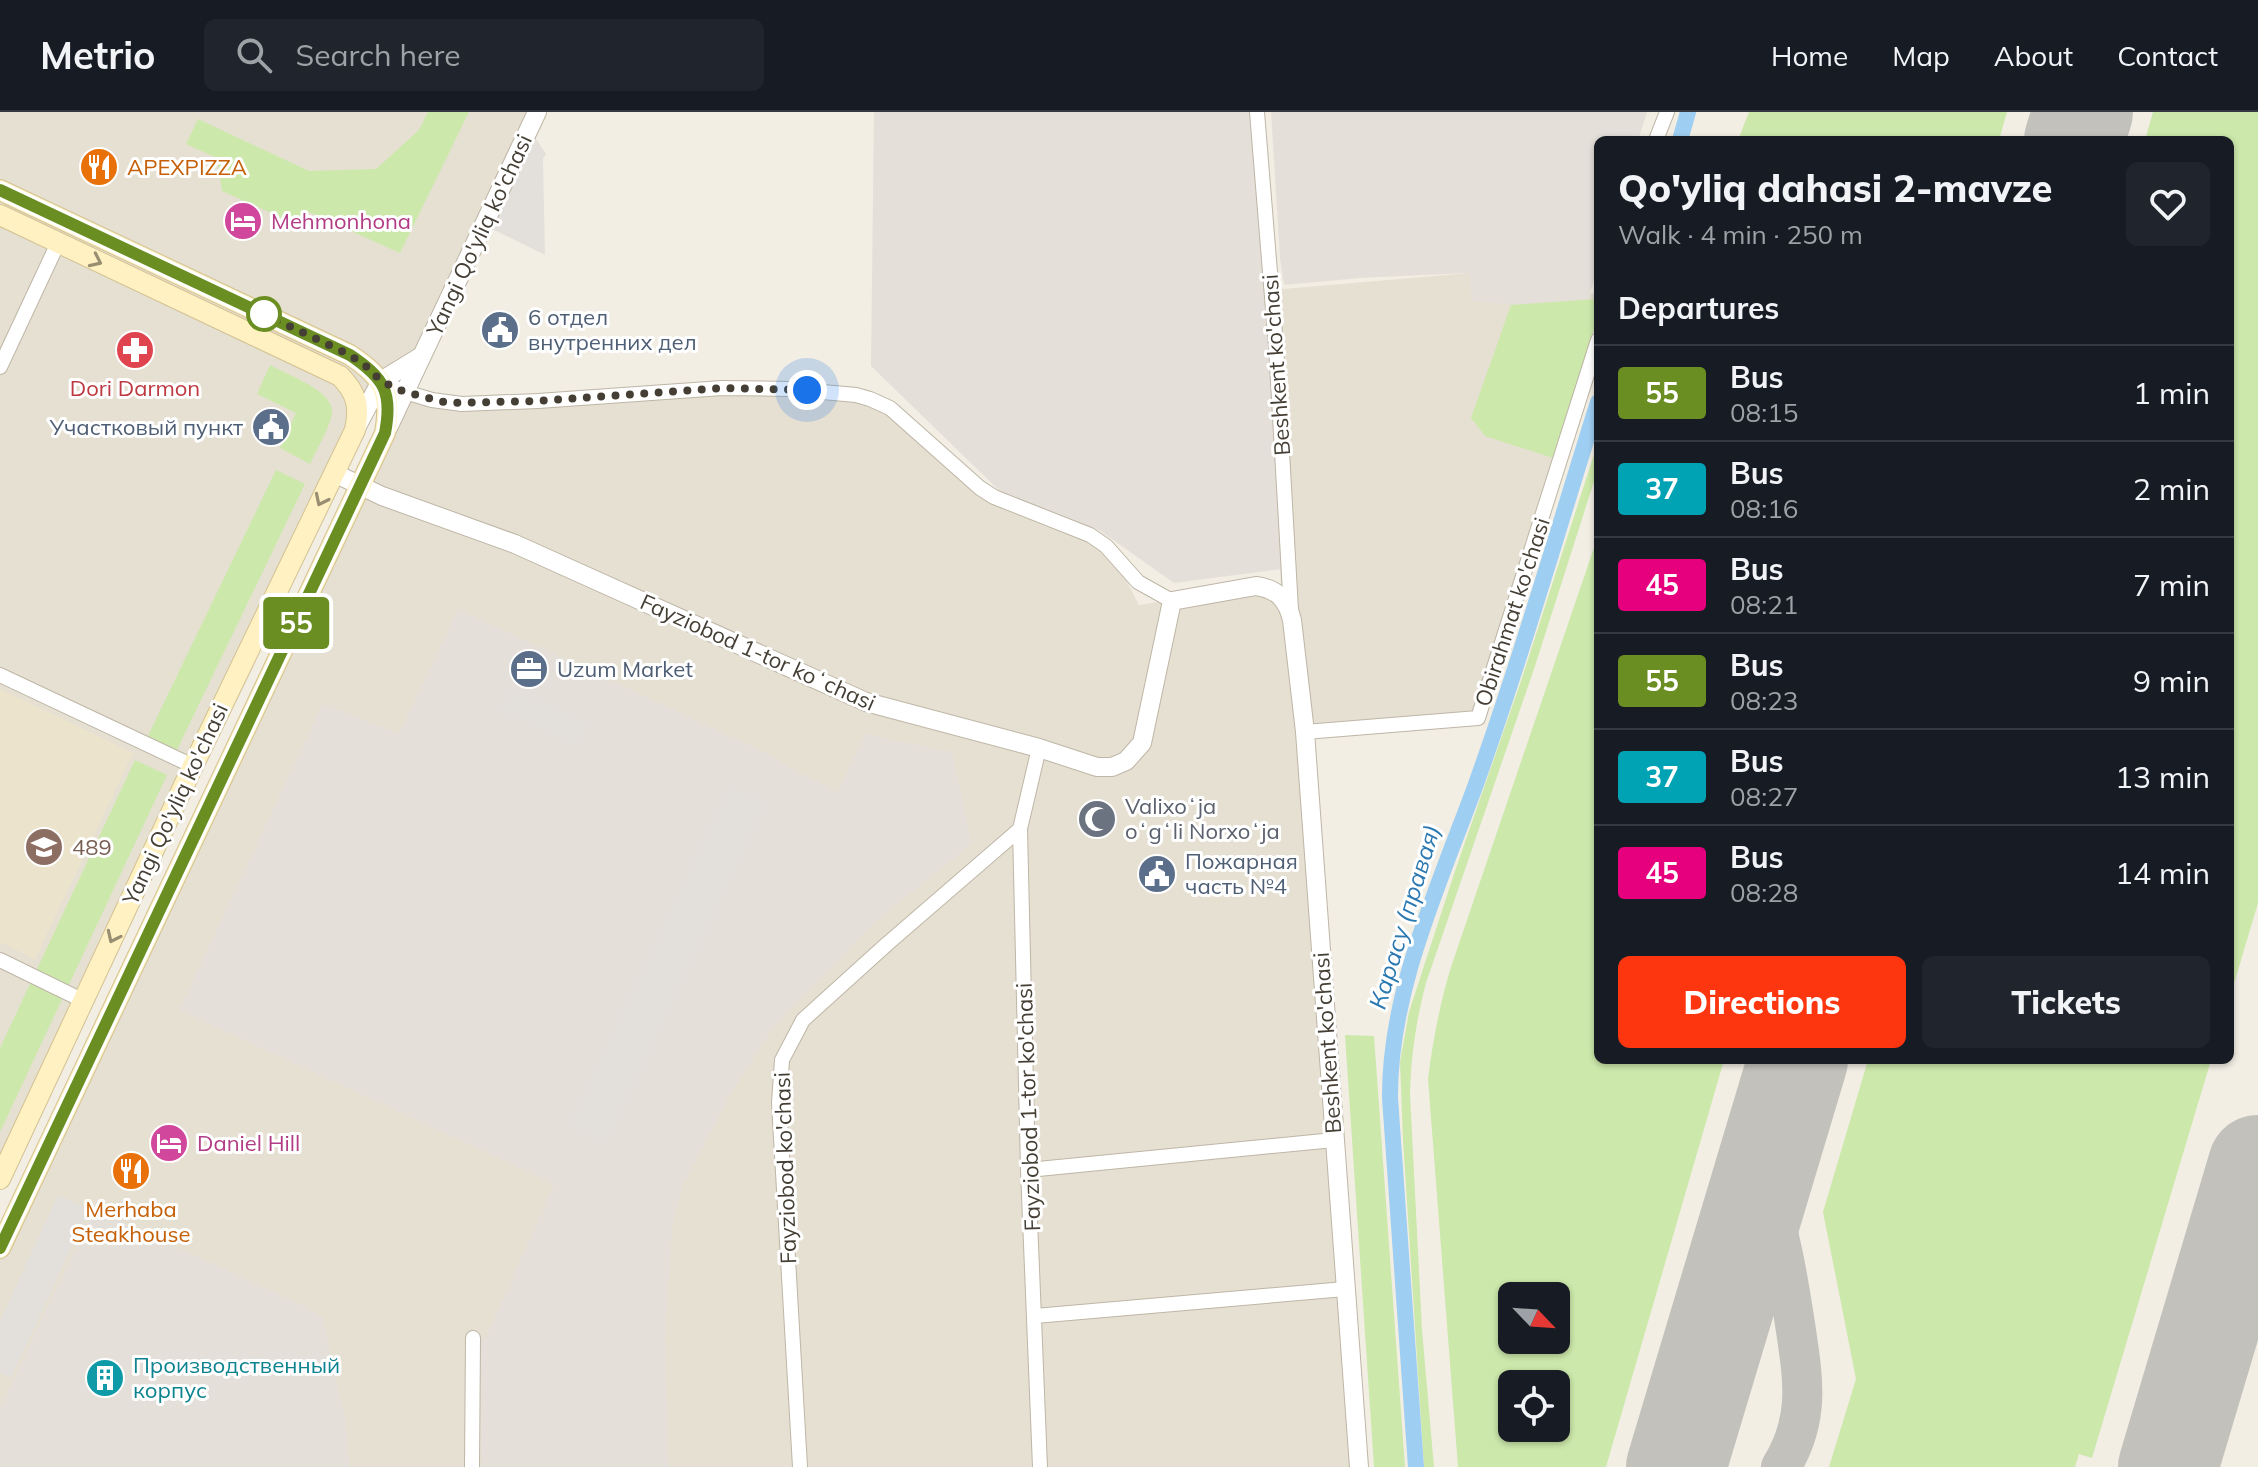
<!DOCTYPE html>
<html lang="en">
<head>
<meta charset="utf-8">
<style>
  body { margin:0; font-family:Mulish,sans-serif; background:#20242c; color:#f1f3f6; height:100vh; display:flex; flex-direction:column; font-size:30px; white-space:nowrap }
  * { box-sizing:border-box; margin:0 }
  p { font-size:26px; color:#9ea1a6 }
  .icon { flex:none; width:44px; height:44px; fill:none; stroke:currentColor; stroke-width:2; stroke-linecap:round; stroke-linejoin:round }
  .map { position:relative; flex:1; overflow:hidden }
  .sheet { position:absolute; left:1594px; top:24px; width:640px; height:928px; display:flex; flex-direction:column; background:#171b24; border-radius:12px; box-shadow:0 2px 6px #0004 }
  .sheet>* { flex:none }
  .badge { padding:0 16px; border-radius:6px; font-size:28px; line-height:52px }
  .needle { width:52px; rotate:115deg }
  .fabs { position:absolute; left:1498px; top:1170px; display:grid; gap:16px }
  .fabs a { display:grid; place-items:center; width:72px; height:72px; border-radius:12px; background:#171b24; box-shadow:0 2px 6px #0004; font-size:40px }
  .you { position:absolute; width:40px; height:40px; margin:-20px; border:6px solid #fff; border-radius:50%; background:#1a73e8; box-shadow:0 0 0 12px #1a73e833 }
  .map>.badge { position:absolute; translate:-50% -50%; box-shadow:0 0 0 4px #fff }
  h2 { padding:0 24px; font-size:30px; line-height:72px }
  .round { display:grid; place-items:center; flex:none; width:84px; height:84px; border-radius:12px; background:#20242c }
  .headline { display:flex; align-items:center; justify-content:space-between; height:136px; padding:0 24px }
  h1 { font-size:38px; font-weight:800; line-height:60px }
  .primary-button { display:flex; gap:16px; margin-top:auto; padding:16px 24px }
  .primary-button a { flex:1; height:92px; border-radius:12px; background:#fd3610; color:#fff; font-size:32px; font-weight:800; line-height:92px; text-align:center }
  .primary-button a+a { background:#20242c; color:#f1f3f6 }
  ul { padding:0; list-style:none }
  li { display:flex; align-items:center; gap:24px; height:96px; padding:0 24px; border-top:2px solid #363941 }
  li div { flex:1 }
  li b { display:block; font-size:30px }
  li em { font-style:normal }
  li .badge { min-width:88px; font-weight:700; text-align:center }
  header { display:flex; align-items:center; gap:48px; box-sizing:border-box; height:112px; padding:0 40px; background:#171b24; border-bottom:2px solid #363941 }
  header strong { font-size:38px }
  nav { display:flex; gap:44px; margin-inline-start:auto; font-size:28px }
  .search { width:560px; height:72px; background:#20242c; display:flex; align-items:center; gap:20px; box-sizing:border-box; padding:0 28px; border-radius:12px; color:#9ea1a6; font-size:30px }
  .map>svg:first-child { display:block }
  .residential { fill:#e6e0d2 }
  .industrial { fill:#e4dfd9 }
  .education { fill:#ece3cd }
  .green { fill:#cce8ab; fill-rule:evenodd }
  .parking { fill:#e3e0dc }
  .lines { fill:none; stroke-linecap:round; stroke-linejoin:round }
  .canal { stroke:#9ecef1; stroke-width:16 }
  .taxiway { stroke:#c3c1bc; stroke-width:40 }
  .runway { stroke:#c3c1bc; stroke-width:100 }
  .minor-casing { stroke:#beb6a6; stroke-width:16 }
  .tertiary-casing { stroke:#beb6a6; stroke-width:20 }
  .secondary-casing { stroke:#d3c293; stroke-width:22 }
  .minor { stroke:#fff; stroke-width:14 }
  .tertiary { stroke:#fff; stroke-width:18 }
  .secondary { stroke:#fff1c1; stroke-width:20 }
  .oneway { stroke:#988f73 }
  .line-casing { stroke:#fff; stroke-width:18 }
  .line { stroke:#6b8e23; stroke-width:12 }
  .walk { stroke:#443e34; stroke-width:8; stroke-dasharray:0 14.4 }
  .stop-dot { fill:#fff; stroke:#6b8e23; stroke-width:4 }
  .labels { text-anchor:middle; stroke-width:6; stroke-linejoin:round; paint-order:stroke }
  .food-label { font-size:22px; fill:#c56008; stroke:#fff; text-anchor:start }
  .hotel-label { font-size:22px; fill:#b23c85; stroke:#fff; text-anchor:start }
  .street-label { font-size:22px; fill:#443e34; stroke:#fff }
  .service-label { font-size:22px; fill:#4e5e75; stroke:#fff; text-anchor:start }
  .health-label { font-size:22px; fill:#be3a42; stroke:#fff }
  .worship-label { font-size:22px; fill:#5b616d; stroke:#fff; text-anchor:start }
  .education-label { font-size:22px; fill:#785e54; stroke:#fff; text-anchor:start }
  .culture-label { font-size:22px; fill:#0d838f; stroke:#fff; text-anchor:start }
  .water-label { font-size:24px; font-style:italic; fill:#2c78b1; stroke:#fff }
</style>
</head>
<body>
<header>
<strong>Metrio</strong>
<div class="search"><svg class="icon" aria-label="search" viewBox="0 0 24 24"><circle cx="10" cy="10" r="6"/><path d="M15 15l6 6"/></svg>Search here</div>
<nav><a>Home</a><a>Map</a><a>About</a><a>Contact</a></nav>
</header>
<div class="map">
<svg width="2258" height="1355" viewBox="0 0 2258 1355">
  <rect width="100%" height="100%" fill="#f2eee4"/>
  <path class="residential" d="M0,0H537L405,279L432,288L722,276L870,287L980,376L1112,441L1139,493L1256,474L1281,483L1272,178L1469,161L1473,189L1598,181V228L1478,606L1305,620L1359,1355H0V1146L23,1085L385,321L381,269L0,1067Z"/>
  <path class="industrial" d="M874,0H1263L1297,455L1174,471L1099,418L1009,388L871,254Z
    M1271,0H1647L1638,28H1598V156L1588,187L1514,193L1472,189L1469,161L1360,166L1284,173L1280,146Z
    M458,497L773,644L797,660L838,679L865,622L952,640L972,732L879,807L773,916L731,981L682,1076L672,1119L665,1227L669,1355H482L478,1230L486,1225L554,1072L179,898L323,591L399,622Z
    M94,1097L298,1191L322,1205L345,1305L350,1355H0V1296Z"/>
  <path class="education" d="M0,577L133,641L35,847L0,830Z"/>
  <path class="green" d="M428,0H469L400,141L304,98L296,112L222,79L217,46L186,32L198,7L309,59L376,57L419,18Z
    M1749,0H2007L1999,28H1738Z
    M2153,0H2258V791L2230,885V28H2145Z
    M1598,187V204L1553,346L1485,324L1471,306L1511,193Z
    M270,253C286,262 334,279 332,300C331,314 316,338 310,352L280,336L296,301L257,282Z
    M1598,330V357L1535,554L1426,871C1416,909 1411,944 1410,982L1422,1218L1434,1355H1424L1403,1028L1400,950L1409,900L1454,762L1521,569Z
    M276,358L305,372L175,642L146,628Z
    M1598,424V948H1724L1606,1355H1458L1428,967C1433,928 1440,890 1452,852ZM1512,1184H1556V1228H1512ZM1512,1272H1556V1316H1512Z
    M135,648L167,663L0,1020V936Z
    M1345,923L1374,924L1405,1355H1374Z
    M1868,948H2211L2092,1346L2079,1342L2075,1355H1829L1856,1267L1823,1100Z"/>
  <path class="parking" d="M534,24L546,42L543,47L545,143L490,116Z
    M512,577L587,612L577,633L502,598Z
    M730,676L765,692L606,1030L570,1014Z
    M58,1083L89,1097L11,1266L0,1261V1209Z"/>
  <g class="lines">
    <path class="canal" d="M1680,28L1688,0
      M1416,1355L1390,986C1389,879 1440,771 1476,672C1521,546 1558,418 1598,290"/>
    <path class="taxiway" d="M1772,1037C1765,1071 1774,1101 1781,1134C1787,1160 1791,1186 1795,1212C1803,1266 1811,1306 1781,1355
      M2220,1179L2238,1139L2258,1112
      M1681,1355C1649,1309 1681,1278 1709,1243"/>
    <path class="runway" d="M2074,28L2083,0
      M1676,1355L1798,948
      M2168,1355L2258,1053"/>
    <g class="minor-casing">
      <path id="minor" d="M1257,0L1276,234L1291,498
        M1656,28L1667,0
        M0,255L58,131
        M381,269L405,280L432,288L462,292L538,289L722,276L790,277L856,283L870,287L890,296L980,376L994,385L1090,423L1106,434L1138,470L1172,489
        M0,563L193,654
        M1305,620L1478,606L1598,228
        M1039,636L1020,717L1028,1058L1040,1355
        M0,848L84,889
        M1028,1058L1334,1028
        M1035,1204L1345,1177
        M472,1355L473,1226
        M800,1355L779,991L782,948L803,908L887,832L1020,717"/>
    </g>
    <g class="tertiary-casing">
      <path id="tertiary" d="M356,316L381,269L420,245
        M388,316L537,0
        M334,361L382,384L515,432L866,590L1039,636L1097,655H1112L1126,649L1142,631L1172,489L1256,474C1277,477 1287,487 1292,508L1305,620L1359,1355"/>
    </g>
    <g class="secondary-casing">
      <path id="secondary" d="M0,78L350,243C384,266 392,280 385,321L0,1136
        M0,103L340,264C357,281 360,295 355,318L193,654L0,1067"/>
    </g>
    <use href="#minor" class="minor"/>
    <use href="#tertiary" class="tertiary"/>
    <use href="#secondary" class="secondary"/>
  </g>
  <defs><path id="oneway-chevron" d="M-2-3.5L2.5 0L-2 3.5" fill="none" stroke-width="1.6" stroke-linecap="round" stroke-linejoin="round" transform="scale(2)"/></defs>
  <g class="oneway">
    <use href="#oneway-chevron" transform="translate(96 149) rotate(25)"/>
    <use href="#oneway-chevron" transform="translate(321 388) rotate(116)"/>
    <use href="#oneway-chevron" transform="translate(113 825) rotate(115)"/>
  </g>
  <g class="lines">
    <g class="line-casing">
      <path id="line" d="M0,78L350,243C384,266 393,280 385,321L0,1136"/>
    </g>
    <use href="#line" class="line"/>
    <path class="walk" d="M264,202L350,243L367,255L381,269L405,280L448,291L538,289L722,276L807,278"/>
  </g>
  <defs>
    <g id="restaurant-disc" transform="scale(2)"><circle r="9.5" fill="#e8710a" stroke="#fff"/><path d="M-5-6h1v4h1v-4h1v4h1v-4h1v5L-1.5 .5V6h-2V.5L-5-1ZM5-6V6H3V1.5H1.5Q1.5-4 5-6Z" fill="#fff"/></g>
    <g id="hotel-disc" transform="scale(2)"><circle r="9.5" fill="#d1479c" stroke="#fff"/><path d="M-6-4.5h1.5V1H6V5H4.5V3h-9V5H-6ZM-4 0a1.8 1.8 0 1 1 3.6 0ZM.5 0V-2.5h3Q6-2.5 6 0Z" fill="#fff"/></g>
    <g id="civic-disc" transform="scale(2)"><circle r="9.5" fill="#5c6f8a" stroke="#fff"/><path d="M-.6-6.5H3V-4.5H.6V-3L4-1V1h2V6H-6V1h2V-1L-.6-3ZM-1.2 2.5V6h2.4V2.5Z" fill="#fff"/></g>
    <g id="pharmacy-disc" transform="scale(2)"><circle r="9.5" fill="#e0444e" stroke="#fff"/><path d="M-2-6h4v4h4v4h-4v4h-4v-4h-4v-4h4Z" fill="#fff"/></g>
    <g id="office-disc" transform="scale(2)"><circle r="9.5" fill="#5c6f8a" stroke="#fff"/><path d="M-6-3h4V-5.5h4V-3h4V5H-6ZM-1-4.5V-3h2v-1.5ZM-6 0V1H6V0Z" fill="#fff"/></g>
    <g id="mosque-disc" transform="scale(2)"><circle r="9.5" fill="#6b7280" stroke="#fff"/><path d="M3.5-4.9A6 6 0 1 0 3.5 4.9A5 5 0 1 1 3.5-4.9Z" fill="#fff"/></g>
    <g id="school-disc" transform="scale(2)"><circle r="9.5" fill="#8d6e63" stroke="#fff"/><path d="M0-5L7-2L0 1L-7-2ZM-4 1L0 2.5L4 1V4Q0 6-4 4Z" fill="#fff"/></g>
    <g id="building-disc" transform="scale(2)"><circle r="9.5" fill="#0f9aa8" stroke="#fff"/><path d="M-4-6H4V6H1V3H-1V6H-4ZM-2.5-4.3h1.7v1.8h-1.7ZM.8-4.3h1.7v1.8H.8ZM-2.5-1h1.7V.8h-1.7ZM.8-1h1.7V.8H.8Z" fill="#fff"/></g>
  </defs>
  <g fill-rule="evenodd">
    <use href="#restaurant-disc" x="99" y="55"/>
    <use href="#hotel-disc" x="243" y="109"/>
    <use href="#civic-disc" x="500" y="218"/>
    <use href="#pharmacy-disc" x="135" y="238"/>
    <use href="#civic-disc" x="271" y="315"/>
    <use href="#office-disc" x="529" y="557"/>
    <use href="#mosque-disc" x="1097" y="707"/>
    <use href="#school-disc" x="44" y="735"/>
    <use href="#civic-disc" x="1157" y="762"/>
    <use href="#hotel-disc" x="169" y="1031"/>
    <use href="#restaurant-disc" x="131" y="1059"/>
    <use href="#building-disc" x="105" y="1266"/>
  </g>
  <circle class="stop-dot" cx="264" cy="202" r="16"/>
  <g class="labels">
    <g class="food-label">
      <text x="127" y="63">APEXPIZZA</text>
      <text x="131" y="1105" text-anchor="middle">Merhaba<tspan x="131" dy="25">Steakhouse</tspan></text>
    </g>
    <g class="hotel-label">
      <text x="271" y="117">Mehmonhona</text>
      <text x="197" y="1039">Daniel Hill</text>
    </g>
    <g class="street-label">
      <text transform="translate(479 123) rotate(-65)" y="8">Yangi Qo'yliq ko'chasi</text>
      <text transform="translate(1276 253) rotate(-94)" y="8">Beshkent ko'chasi</text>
      <text transform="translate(1512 500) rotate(-72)" y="8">Obirahmat ko'chasi</text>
      <text transform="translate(758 540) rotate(24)" y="8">Fayziobod 1-tor koʻchasi</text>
      <text transform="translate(175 692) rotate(-65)" y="8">Yangi Qo'yliq ko'chasi</text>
      <text transform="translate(1327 931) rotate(-94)" y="8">Beshkent ko'chasi</text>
      <text transform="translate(1028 995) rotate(-92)" y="8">Fayziobod 1-tor ko'chasi</text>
      <text transform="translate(785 1056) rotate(-92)" y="8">Fayziobod ko'chasi</text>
    </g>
    <g class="service-label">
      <text x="528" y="213">6 отдел<tspan x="528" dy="25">внутренних дел</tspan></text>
      <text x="243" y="323" text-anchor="end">Участковый пункт</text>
      <text x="557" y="565">Uzum Market</text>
      <text x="1185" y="757">Пожарная<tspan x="1185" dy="25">часть №4</tspan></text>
    </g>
    <g class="health-label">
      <text x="135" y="284">Dori Darmon</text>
    </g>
    <g class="worship-label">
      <text x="1125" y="702">Valixoʻja<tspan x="1125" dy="25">oʻgʻli Norxoʻja</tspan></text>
    </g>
    <g class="education-label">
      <text x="72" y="743">489</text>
    </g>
    <g class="culture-label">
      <text x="133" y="1261">Производственный<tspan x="133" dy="25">корпус</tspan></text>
    </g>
    <g class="water-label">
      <text transform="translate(1405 805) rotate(-73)" y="8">Карасу (правая)</text>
    </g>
  </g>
</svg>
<div class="fabs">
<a><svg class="needle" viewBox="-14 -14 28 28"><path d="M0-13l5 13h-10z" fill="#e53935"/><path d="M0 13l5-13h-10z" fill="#9ea1a6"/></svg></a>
<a><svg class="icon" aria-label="locate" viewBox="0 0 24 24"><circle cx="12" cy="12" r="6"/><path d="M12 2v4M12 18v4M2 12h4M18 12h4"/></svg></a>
</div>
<div class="you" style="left:807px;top:278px"></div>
<b class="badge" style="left:296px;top:511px;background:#6b8e23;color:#fff">55</b>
<section class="sheet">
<div class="headline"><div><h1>Qo'yliq dahasi 2-mavze</h1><p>Walk · 4 min · 250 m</p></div><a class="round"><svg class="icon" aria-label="heart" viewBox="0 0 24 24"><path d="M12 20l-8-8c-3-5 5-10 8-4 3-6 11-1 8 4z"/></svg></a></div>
<h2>Departures</h2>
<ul>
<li><span class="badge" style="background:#6b8e23;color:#fff">55</span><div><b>Bus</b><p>08:15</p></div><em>1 min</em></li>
<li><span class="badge" style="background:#00a3b4;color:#fff">37</span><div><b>Bus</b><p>08:16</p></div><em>2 min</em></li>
<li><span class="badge" style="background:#e6007e;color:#fff">45</span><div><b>Bus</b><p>08:21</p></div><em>7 min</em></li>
<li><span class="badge" style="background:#6b8e23;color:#fff">55</span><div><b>Bus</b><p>08:23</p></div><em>9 min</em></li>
<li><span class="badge" style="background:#00a3b4;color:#fff">37</span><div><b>Bus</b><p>08:27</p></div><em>13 min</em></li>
<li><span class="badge" style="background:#e6007e;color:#fff">45</span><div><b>Bus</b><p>08:28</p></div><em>14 min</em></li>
</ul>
<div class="primary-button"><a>Directions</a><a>Tickets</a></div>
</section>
</div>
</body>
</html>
